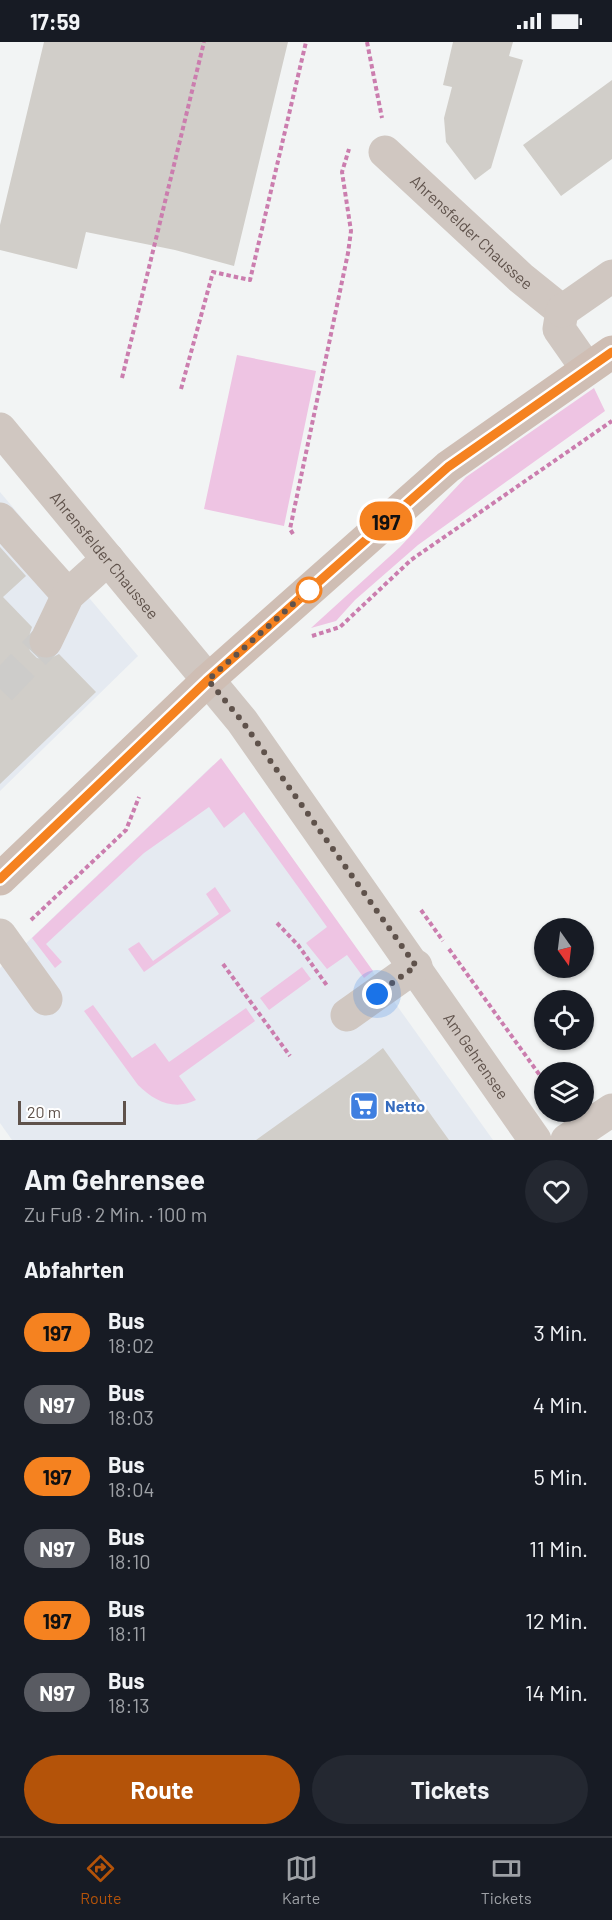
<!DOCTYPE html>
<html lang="de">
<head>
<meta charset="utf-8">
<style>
  body { margin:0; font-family:Barlow,sans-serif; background:#242831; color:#f1f3f6; height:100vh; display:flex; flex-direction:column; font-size:22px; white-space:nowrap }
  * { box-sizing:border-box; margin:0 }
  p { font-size:20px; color:#9ea1a6 }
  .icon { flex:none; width:33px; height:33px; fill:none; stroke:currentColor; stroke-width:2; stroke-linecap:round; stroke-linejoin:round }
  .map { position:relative; height:1098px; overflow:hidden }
  .drawer { display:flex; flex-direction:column; background:#171b24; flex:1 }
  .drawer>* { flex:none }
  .badge { padding:0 12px; border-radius:20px; font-size:21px; line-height:39px }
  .needle { width:39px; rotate:166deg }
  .tools { position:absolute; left:534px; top:876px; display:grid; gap:12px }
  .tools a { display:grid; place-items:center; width:60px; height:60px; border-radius:50%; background:#171b24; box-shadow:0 2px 4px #0004; font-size:30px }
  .scale { position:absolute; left:18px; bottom:15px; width:108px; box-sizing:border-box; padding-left:6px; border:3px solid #5f524b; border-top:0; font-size:16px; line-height:21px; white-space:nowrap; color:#5f524b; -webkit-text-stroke:4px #fff; paint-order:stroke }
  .you { position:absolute; width:30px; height:30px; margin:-15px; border:4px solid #fff; border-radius:50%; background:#1a73e8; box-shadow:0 0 0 9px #1a73e833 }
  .map>.badge { position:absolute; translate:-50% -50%; box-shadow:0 0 0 3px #fff }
  h2 { padding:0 24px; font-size:22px; line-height:54px }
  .round { display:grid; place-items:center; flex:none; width:63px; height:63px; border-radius:32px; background:#242831 }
  .headline { display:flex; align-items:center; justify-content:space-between; height:102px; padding:0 24px }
  h1 { font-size:28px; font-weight:700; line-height:45px }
  .cta { display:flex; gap:12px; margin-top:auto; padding:12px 24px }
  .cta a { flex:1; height:69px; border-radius:36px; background:#b45309; color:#fff; font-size:24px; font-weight:700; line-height:69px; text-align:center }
  .cta a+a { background:#242831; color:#f1f3f6 }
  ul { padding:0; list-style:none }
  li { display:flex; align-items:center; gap:18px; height:72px; padding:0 24px }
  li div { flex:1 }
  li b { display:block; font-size:22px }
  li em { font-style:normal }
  li .badge { min-width:66px; font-weight:700; text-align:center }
  .status { display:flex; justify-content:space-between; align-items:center; height:42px; padding:0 30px; background:#171b24; direction:ltr }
  .status svg { height:16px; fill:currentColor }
  .menu { display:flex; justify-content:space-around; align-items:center; height:84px; border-top:2px solid #363941; background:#171b24; font-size:16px; color:#9ea1a6 }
  .menu a { display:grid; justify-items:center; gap:3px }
  .menu .current { color:#b45309 }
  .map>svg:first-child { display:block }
  .commercial { fill:#e5eaf1 }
  .green { fill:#eec4e3 }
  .building { fill:#d1cec9 }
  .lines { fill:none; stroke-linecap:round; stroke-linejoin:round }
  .minor-tunnel { stroke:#cdccca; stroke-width:33; stroke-dasharray:33 16; stroke-linecap:butt }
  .path { stroke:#cb7dae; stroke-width:4; stroke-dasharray:4.5 3; stroke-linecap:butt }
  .minor { stroke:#d0c7c1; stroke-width:33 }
  .major { stroke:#cfbeb4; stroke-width:33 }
  .line-casing { stroke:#fff; stroke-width:14 }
  .line { stroke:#f58220; stroke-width:9 }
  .walk { stroke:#5f524b; stroke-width:6; stroke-dasharray:0 10.8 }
  .stop-dot { fill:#fff; stroke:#f58220; stroke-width:3 }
  .labels { text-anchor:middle; stroke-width:4.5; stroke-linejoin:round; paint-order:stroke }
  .street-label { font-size:16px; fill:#5f524b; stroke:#fff }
  .shop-label { font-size:16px; font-weight:bold; fill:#366cbe; stroke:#fff; text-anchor:start }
</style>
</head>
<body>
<div class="status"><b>17:59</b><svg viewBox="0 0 49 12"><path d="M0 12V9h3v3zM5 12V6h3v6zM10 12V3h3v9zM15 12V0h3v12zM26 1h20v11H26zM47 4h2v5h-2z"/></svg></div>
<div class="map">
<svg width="612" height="1098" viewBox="0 0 612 1098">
  <rect width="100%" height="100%" fill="#f2f4f4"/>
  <path class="commercial" d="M0,450L138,614L0,749Z
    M213,723L227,726L493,1098H12L0,1081V926Z"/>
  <path class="green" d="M237,313L316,329L284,484L204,467Z
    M594,346L605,369L418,503L355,558L336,579L311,586L400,505L466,435Z
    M221,716L373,929L364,936L347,913L327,927L306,901L327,885L244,770L224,786L209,765L144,811L46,902L62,920L55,926L32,896Z
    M215,845L231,869L144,930L128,907L139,900L153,919L219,872L206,852Z
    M302,925L311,937L269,968L260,956Z
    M93,963L132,1016L155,1001L169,1020L246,966L255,979L179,1034L196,1058C174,1069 154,1059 138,1043L84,969Z"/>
  <path class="building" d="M44,0H288L234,224L175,208L86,190L77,227L0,208V183Z
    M453,0H513L509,14L523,18L491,126L475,138L446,100L444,76L452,45L443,43Z
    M612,38V117L561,154L523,103Z
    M0,505L26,534L3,555L32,585L27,600L30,609L37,616L47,618L59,612L96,650L0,742Z
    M383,1006L449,1098H256L365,1020Z"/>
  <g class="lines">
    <path class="minor-tunnel" d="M0,647L46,599"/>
    <path class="path" d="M367,0L382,76
      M122,336L204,0
      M181,347L213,230L250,238L306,0
      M293,492L290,487L348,211L351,189L342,130L349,107
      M312,594L340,585L411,518L612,379
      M421,868L443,899
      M31,878L126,788L139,755
      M277,881L298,903L328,945
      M449,907L544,1039
      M223,922L290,1014"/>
    <g class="minor">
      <path id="s1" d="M385,110L521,236L562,269L559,287L587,327"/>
      <path d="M562,269L612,234"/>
      <path id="s2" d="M0,387L242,679L535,1098"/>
      <path d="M0,477L68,553"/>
      <path d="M46,599L68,553L108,517"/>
      <path d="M0,893L46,957"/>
      <path d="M347,973L416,924"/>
      <path d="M567,1098L612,1068"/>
    </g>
    <path class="major" d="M0,837L208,638L448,425L612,310"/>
  </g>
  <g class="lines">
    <g class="line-casing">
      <path id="line" d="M0,837L208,638L448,425L612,310"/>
    </g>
    <use href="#line" class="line"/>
    <path class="walk" d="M309,548L208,638L242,679L416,924L377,952"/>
  </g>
  <defs>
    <g id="supermarket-square" transform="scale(1.5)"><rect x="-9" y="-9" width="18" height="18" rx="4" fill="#3f7fe0" stroke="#fff"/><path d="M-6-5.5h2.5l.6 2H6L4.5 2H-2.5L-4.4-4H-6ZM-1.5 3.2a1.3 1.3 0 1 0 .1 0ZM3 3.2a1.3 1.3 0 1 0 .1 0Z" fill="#fff"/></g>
  </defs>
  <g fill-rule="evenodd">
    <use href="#supermarket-square" x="364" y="1064"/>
  </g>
  <circle class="stop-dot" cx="309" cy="548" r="12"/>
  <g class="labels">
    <g class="street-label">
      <text dy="6" stroke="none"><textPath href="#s1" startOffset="118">Ahrensfelder Chaussee</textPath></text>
      <text dy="6" stroke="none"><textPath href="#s2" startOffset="164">Ahrensfelder Chaussee</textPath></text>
      <text dy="6" stroke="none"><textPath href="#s2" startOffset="788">Am Gehrensee</textPath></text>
    </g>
    <g class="shop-label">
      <text x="385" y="1070">Netto</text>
    </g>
  </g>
</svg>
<div class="tools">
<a><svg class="needle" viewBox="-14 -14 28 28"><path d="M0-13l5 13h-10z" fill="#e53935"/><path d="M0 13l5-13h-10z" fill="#9ea1a6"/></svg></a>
<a><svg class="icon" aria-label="locate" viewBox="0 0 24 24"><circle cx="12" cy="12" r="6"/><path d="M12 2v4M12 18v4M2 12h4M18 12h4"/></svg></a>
<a><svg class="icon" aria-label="layers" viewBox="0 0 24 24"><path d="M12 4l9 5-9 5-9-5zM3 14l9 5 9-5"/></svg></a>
</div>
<div class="scale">20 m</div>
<div class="you" style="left:377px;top:952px"></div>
<b class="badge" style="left:386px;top:479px;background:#f58220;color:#111">197</b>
</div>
<section class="drawer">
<div class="headline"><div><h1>Am Gehrensee</h1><p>Zu Fuß · 2 Min. · 100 m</p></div><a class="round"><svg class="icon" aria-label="heart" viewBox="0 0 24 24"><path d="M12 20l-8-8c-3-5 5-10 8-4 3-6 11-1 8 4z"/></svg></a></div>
<h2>Abfahrten</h2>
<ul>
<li><span class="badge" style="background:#f58220;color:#111">197</span><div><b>Bus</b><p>18:02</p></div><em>3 Min.</em></li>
<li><span class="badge" style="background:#595b62;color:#fff">N97</span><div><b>Bus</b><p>18:03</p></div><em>4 Min.</em></li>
<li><span class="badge" style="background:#f58220;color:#111">197</span><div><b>Bus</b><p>18:04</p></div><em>5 Min.</em></li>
<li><span class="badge" style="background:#595b62;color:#fff">N97</span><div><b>Bus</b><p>18:10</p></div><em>11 Min.</em></li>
<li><span class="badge" style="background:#f58220;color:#111">197</span><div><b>Bus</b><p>18:11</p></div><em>12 Min.</em></li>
<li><span class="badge" style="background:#595b62;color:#fff">N97</span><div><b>Bus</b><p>18:13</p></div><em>14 Min.</em></li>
</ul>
<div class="cta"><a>Route</a><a>Tickets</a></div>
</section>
<nav class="menu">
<a class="current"><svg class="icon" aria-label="directions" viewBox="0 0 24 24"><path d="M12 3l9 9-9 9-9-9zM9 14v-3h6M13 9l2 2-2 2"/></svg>Route</a>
<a><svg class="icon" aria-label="map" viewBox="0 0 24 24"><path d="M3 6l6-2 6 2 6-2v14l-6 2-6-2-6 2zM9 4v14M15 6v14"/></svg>Karte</a>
<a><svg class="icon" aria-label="tickets" viewBox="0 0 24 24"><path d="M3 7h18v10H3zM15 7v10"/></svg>Tickets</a>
</nav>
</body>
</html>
